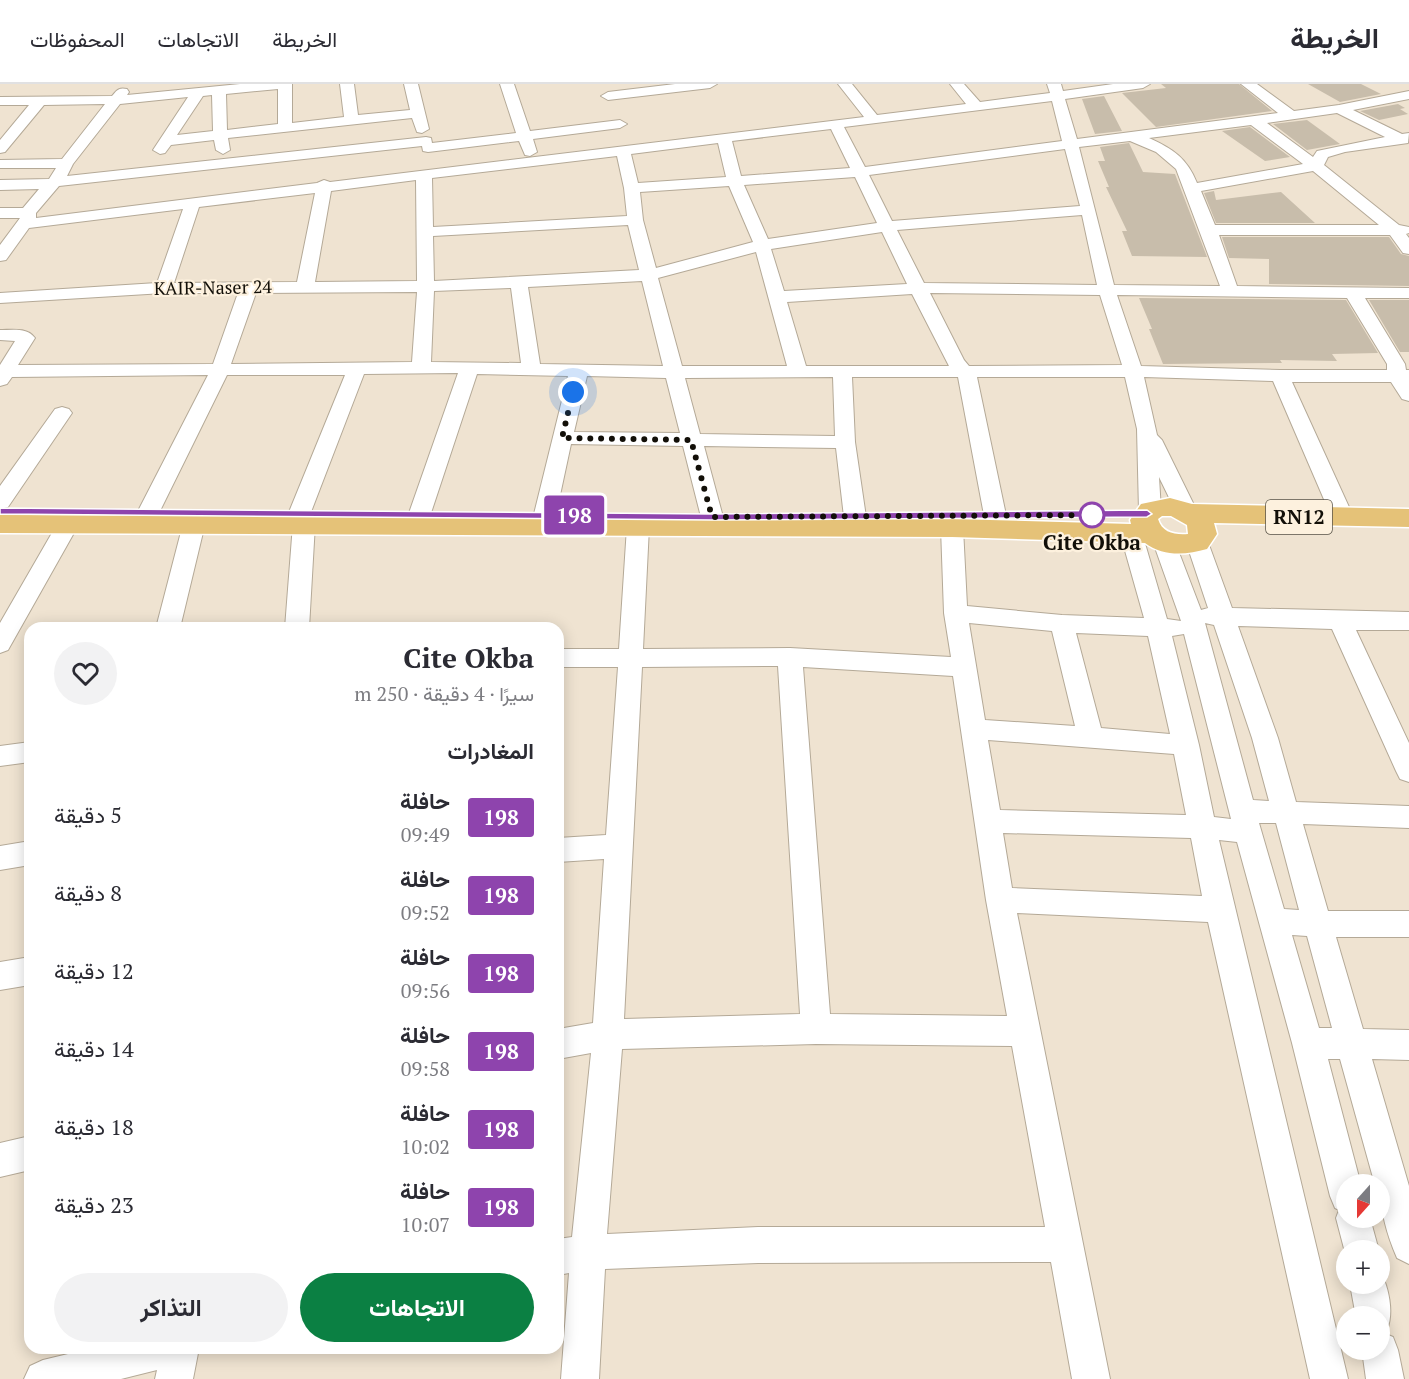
<!DOCTYPE html>
<html lang="ar">
<head>
<meta charset="utf-8">
<style>
  body { margin:0; font-family:"PT Serif",Vazirmatn,serif; background:#f2f2f3; color:#2b2b33; direction:rtl; height:100vh; display:flex; flex-direction:column; font-size:22px; white-space:nowrap }
  * { box-sizing:border-box; margin:0 }
  p { font-size:20px; color:#7c7c81 }
  .icon { flex:none; width:33px; height:33px; fill:none; stroke:currentColor; stroke-width:2; stroke-linecap:round; stroke-linejoin:round }
  .map { position:relative; flex:1; overflow:hidden; direction:ltr }
  .sheet { position:absolute; left:24px; top:538px; width:540px; height:732px; display:flex; flex-direction:column; background:#fff; border-radius:18px; box-shadow:0 3px 15px #0003; direction:rtl }
  .sheet>* { flex:none }
  .badge { padding:0 12px; border-radius:4px; font-size:21px; line-height:39px }
  .needle { width:39px; rotate:201deg }
  .controls { position:absolute; left:1336px; top:1090px; display:grid; gap:12px }
  .controls a { display:grid; place-items:center; width:54px; height:54px; border-radius:50%; background:#fff; box-shadow:0 3px 15px #0003; font-size:30px }
  .you { position:absolute; width:30px; height:30px; margin:-15px; border:4px solid #fff; border-radius:50%; background:#1a73e8; box-shadow:0 0 0 9px #1a73e833 }
  .map>.badge { position:absolute; translate:-50% -50%; box-shadow:0 0 0 3px #fff }
  h2 { padding:0 30px; font-size:22px; line-height:54px }
  .round { display:grid; place-items:center; flex:none; width:63px; height:63px; border-radius:32px; background:#f2f2f3 }
  .headline { display:flex; align-items:center; justify-content:space-between; height:102px; padding:0 30px }
  h1 { font-size:28px; font-weight:700; line-height:45px }
  .action { display:flex; gap:12px; margin-top:auto; padding:12px 30px }
  .action a { flex:1; height:69px; border-radius:36px; background:#0b8043; color:#fff; font-size:24px; font-weight:700; line-height:69px; text-align:center }
  .action a+a { background:#f2f2f3; color:#2b2b33 }
  ul { padding:0; list-style:none }
  li { display:flex; align-items:center; gap:18px; height:78px; padding:0 30px }
  li div { flex:1 }
  li b { display:block; font-size:22px }
  li em { font-style:normal }
  li .badge { min-width:66px; font-weight:700; text-align:center }
  header { display:flex; align-items:center; gap:36px; box-sizing:border-box; height:84px; padding:0 30px; background:#fff; border-bottom:2px solid #e1e1e2 }
  header strong { font-size:28px }
  nav { display:flex; gap:33px; margin-inline-start:auto; font-size:21px }
  .map>svg:first-child { display:block }
  .building { fill:#c8bdab }
  .lines { fill:none; stroke-linecap:round; stroke-linejoin:round }
  .minor-casing { stroke:#b4a997; stroke-width:2 }
  .major-casing { stroke:#fff; stroke-width:3 }
  .minor { fill:#fff; fill-rule:evenodd }
  .major { fill:#e5c278; fill-rule:evenodd }
  .line { fill:#8e44ad; stroke:#fff; stroke-width:1.5 }
  .walk { stroke:#120f08; stroke-width:6; stroke-dasharray:0 10.8 }
  .stop-dot { fill:#fff; stroke:#8e44ad; stroke-width:3 }
  .labels { text-anchor:middle; stroke-width:4.5; stroke-linejoin:round; paint-order:stroke }
  .far-street-label { font-size:18px; fill:#120f08; stroke:#fdf1de }
  .shield { fill:#fdf1de; stroke:#585348; stroke-width:1.5 }
  .shield-label { font-size:20px; font-weight:bold; fill:#120f08 }
  .stop-label { font-size:21px; font-weight:bold; fill:#120f08; stroke:#fdf1de }
</style>
</head>
<body>
<header>
<strong>الخريطة</strong>
<nav><a>الخريطة</a><a>الاتجاهات</a><a>المحفوظات</a></nav>
</header>
<div class="map">
<svg width="1409" height="1295" viewBox="0 0 1409 1295">
  <rect width="100%" height="100%" fill="#efe3d1"/>
  <path class="building" d="M1161,0H1239L1272,27L1156,43L1122,9L1166,4Z
    M1308,0H1361L1381,10L1340,18Z
    M1104,12L1122,47L1095,50L1082,15Z
    M1398,20L1405,24L1400,25L1408,30L1379,36L1360,27Z
    M1307,36L1340,60L1307,66L1273,40Z
    M1250,43L1290,73L1265,77L1222,47Z
    M1129,59L1143,88L1175,90L1207,173L1132,172L1122,147H1127L1106,103H1109L1098,77H1105L1100,63Z
    M1214,107L1216,116L1281,108L1315,139H1216L1204,109Z
    M1222,153H1389L1401,170L1409,172V202L1269,200V175L1229,174Z
    M1139,214L1346,216L1378,269L1332,270L1337,277L1280,276L1282,279L1163,280L1149,245H1152Z
    M1369,216H1409V268H1400Z"/>
  <g class="lines">
    <g class="minor-casing">
      <path id="minor" d="M240,0H292V39L344,33L340,0H354L358,31L410,26L404,0H418L429,45L422,49L417,48L412,34L228,54L230,66L223,70L216,66L214,56L171,61L165,69L160,70L153,66L188,13L120,20L73,80L67,92L426,53L431,54L432,59L516,49L500,0H514L530,47L620,36L627,40L620,44L533,55L537,68L530,72L525,71L519,57L428,68L423,67L422,62L59,102L36,129V134L317,99L324,96L330,98L864,33L838,0H852L877,31L966,20L950,0H964L980,18L1050,9L1047,0H1061L1063,7L1113,0H1150L1143,4L1065,15L1077,55L1278,29L1241,0H1257L1294,27L1339,21L1409,7V15L1353,26L1402,50L1409,49L1408,59L1345,68L1328,73L1324,81L1399,141L1409,143V149L1406,150L1409,154V170L1403,169L1390,151H1219L1237,202L1409,204V214H1365L1405,280L1406,286H1409V317L1402,315L1391,298H1292L1354,434L1351,439L1343,441L1335,439L1332,434L1273,297L1144,293L1157,351L1162,356L1197,427L1194,432L1186,434L1178,432L1159,393L1161,427L1158,432L1150,434L1142,432L1139,427L1137,345L1125,293H977L1006,431L1003,436L995,438L987,436L984,431L958,293H852L855,358L866,433L863,438L855,440L847,438L844,433L836,364L704,362L723,433L720,438L712,440L704,438L701,433L683,362L571,360L556,430L553,435L545,437L537,435L534,430L568,292L477,290L431,429L428,434L420,436L412,434L409,429L458,289L364,290L311,428L306,433L312,435L315,440L309,544H285L293,440L298,434L292,433L289,428L345,291H227L160,427L157,432L149,434L141,432L138,427L208,291L12,293L7,300L0,302V281L15,257L0,256V246C12,246 27,243 35,254L18,281L213,280L238,209H164L0,219V209L157,199L183,125L29,144L6,176L0,177V161L20,134H0V124H23L39,105L0,106V96L49,95L56,84H0V76L62,75L105,20L44,21L5,68L0,69V56L29,21H0V13L112,12C117,6 119,3 127,5L129,8L127,11ZM278,5V40L227,46L226,10ZM212,11L213,47L177,51L203,12ZM1052,17L1062,57L865,83L844,43ZM1337,29L1385,53L1317,67L1313,73L1267,39ZM1251,41L1303,80L1197,99C1187,74 1173,65 1149,54ZM831,45L850,84L741,92L732,57ZM1130,57L1156,68L1176,85L1220,202L1114,201L1079,63ZM718,59L726,93L638,99L631,70ZM1065,65L1080,122L892,137L869,91ZM617,72L624,104L627,132L433,143L432,94ZM1313,87L1379,141H1215L1201,107ZM855,93L877,139L768,155L744,101ZM416,96L417,197L315,198L331,107ZM729,102L753,158L656,184L643,136L640,108ZM315,109L297,198L174,199L199,123ZM1082,131L1097,201L924,199L897,146ZM628,141L639,186L434,197L433,152ZM882,148L907,200L784,207L771,165ZM756,168L787,282H682L658,194ZM642,197L663,282L540,280L528,203ZM511,204L521,279L431,278L434,207ZM417,208L412,278L231,280L256,209ZM930,209L1100,211L1122,281L969,282L964,276ZM912,210L949,282H806L787,218ZM1117,211L1347,214L1387,280V286H1280L1141,282ZM587,292L666,294L680,349L574,348ZM833,293L835,352L700,350L685,294Z
        M675,0H717L710,4L608,16L601,12L608,8Z
        M62,323L69,325L72,329L8,423L0,425V402L55,325Z
        M68,433L76,435L79,440L8,566L0,569V539L60,435Z
        M194,433L202,435L205,440L180,544H156L183,440L186,435Z
        M638,436L646,438L649,443L643,565L790,564L951,573L944,529L941,444L944,439L952,437L960,439L963,444L967,522L1062,531L1144,534L1120,449L1123,444L1131,442L1139,444L1142,449L1167,535L1181,537L1153,458L1156,453L1164,451L1172,453L1175,458L1201,526L1208,524L1186,458L1189,453L1197,451L1205,453L1208,458L1232,524L1409,528V546H1356L1409,659V698L1400,695L1396,687L1332,545L1238,542L1278,654L1296,718L1409,722V744L1303,740L1328,827H1409V853H1336L1363,945L1409,946V976L1372,975L1409,1102V1180L1397,1174C1387,1151 1380,1126 1380,1101H1375L1340,975H1328L1361,1101H1347V1134H1370L1379,1167H1347V1176L1336,1134L1339,1126L1335,1124L1330,1112L1292,959L1237,758L1219,756L1348,1295H1310L1208,838L1017,829L1110,1295H1072L1051,1178L758,1179L605,1185L599,1295H561L569,1189L558,1191V1155L572,1153L591,969L558,975V945L593,939L604,775L558,778V754L606,751L618,583H558V565H619L627,443L630,438ZM969,539L1052,547L1075,642L985,636ZM1205,539L1214,541L1252,654L1269,717L1253,716ZM1076,549L1148,552L1170,650L1101,644ZM1184,550L1229,727L1231,735L1214,733L1199,661L1172,552ZM778,582L800,930L624,935L642,583ZM803,583L953,592L986,816L1007,932L830,930ZM988,656L1174,670L1186,731L1000,726ZM1259,739H1276L1299,826L1284,825ZM1003,749L1191,754L1202,812L1012,804ZM1292,851L1307,852L1332,944H1319ZM816,960L1012,962L1045,1143H758L607,1150L622,965Z
        M30,658V678L0,682V662Z
        M30,757V781L0,786V762Z
        M30,873V901L0,906V878Z
        M30,1052V1086L0,1093V1059Z
        M1380,1187C1389,1204 1394,1228 1387,1246L1381,1248L1393,1253L1398,1266L1404,1295H1366L1362,1266H1380V1233H1356L1350,1200H1380Z
        M93,1264H199L193,1295H155L157,1286L121,1295H24L30,1282L43,1276Z"/>
    </g>
    <g class="major-casing">
      <path id="major" d="M1170,414L1192,420L1409,425V443L1214,439L1217,450L1207,465C1186,471 1164,473 1145,459L952,453L0,449V431L952,435L1131,440L1130,436L1141,420ZM1171,432L1187,441L1188,450C1175,451 1162,449 1158,435L1162,432Z"/>
    </g>
    <use href="#minor" class="minor"/>
    <use href="#major" class="major"/>
  </g>
  <path class="line" d="M0,424L712,430L1147,426L1152,430L1147,433L712,436L0,430Z"/>
  <g class="lines">
    <path class="walk" d="M573,308L562,354L691,356L712,433L1101,431H1092"/>
  </g>
  <circle class="stop-dot" cx="1092" cy="431" r="12"/>
  <g class="labels">
    <g class="far-street-label">
      <text transform="translate(213 204) rotate(-1)" y="6">KAIR-Naser 24</text>
    </g>
    <rect class="shield" x="1266" y="416" width="66" height="34" rx="4.5"/>
    <g class="shield-label">
      <text x="1299" y="440">RN12</text>
    </g>
    <g class="stop-label">
      <text x="1092" y="466">Cite Okba</text>
    </g>
  </g>
</svg>
<div class="controls">
<a><svg class="needle" viewBox="-14 -14 28 28"><path d="M0-13l5 13h-10z" fill="#e53935"/><path d="M0 13l5-13h-10z" fill="#7c7c81"/></svg></a>
<a>+</a>
<a>−</a>
</div>
<div class="you" style="left:573px;top:308px"></div>
<b class="badge" style="left:574px;top:431px;background:#8e44ad;color:#fff">198</b>
<section class="sheet">
<div class="headline"><div><h1>Cite Okba</h1><p>سيرًا · 4 دقيقة · 250 m</p></div><a class="round"><svg class="icon" aria-label="heart" viewBox="0 0 24 24"><path d="M12 20l-8-8c-3-5 5-10 8-4 3-6 11-1 8 4z"/></svg></a></div>
<h2>المغادرات</h2>
<ul>
<li><span class="badge" style="background:#8e44ad;color:#fff">198</span><div><b>حافلة</b><p>09:49</p></div><em>5 دقيقة</em></li>
<li><span class="badge" style="background:#8e44ad;color:#fff">198</span><div><b>حافلة</b><p>09:52</p></div><em>8 دقيقة</em></li>
<li><span class="badge" style="background:#8e44ad;color:#fff">198</span><div><b>حافلة</b><p>09:56</p></div><em>12 دقيقة</em></li>
<li><span class="badge" style="background:#8e44ad;color:#fff">198</span><div><b>حافلة</b><p>09:58</p></div><em>14 دقيقة</em></li>
<li><span class="badge" style="background:#8e44ad;color:#fff">198</span><div><b>حافلة</b><p>10:02</p></div><em>18 دقيقة</em></li>
<li><span class="badge" style="background:#8e44ad;color:#fff">198</span><div><b>حافلة</b><p>10:07</p></div><em>23 دقيقة</em></li>
</ul>
<div class="action"><a>الاتجاهات</a><a>التذاكر</a></div>
</section>
</div>
</body>
</html>
